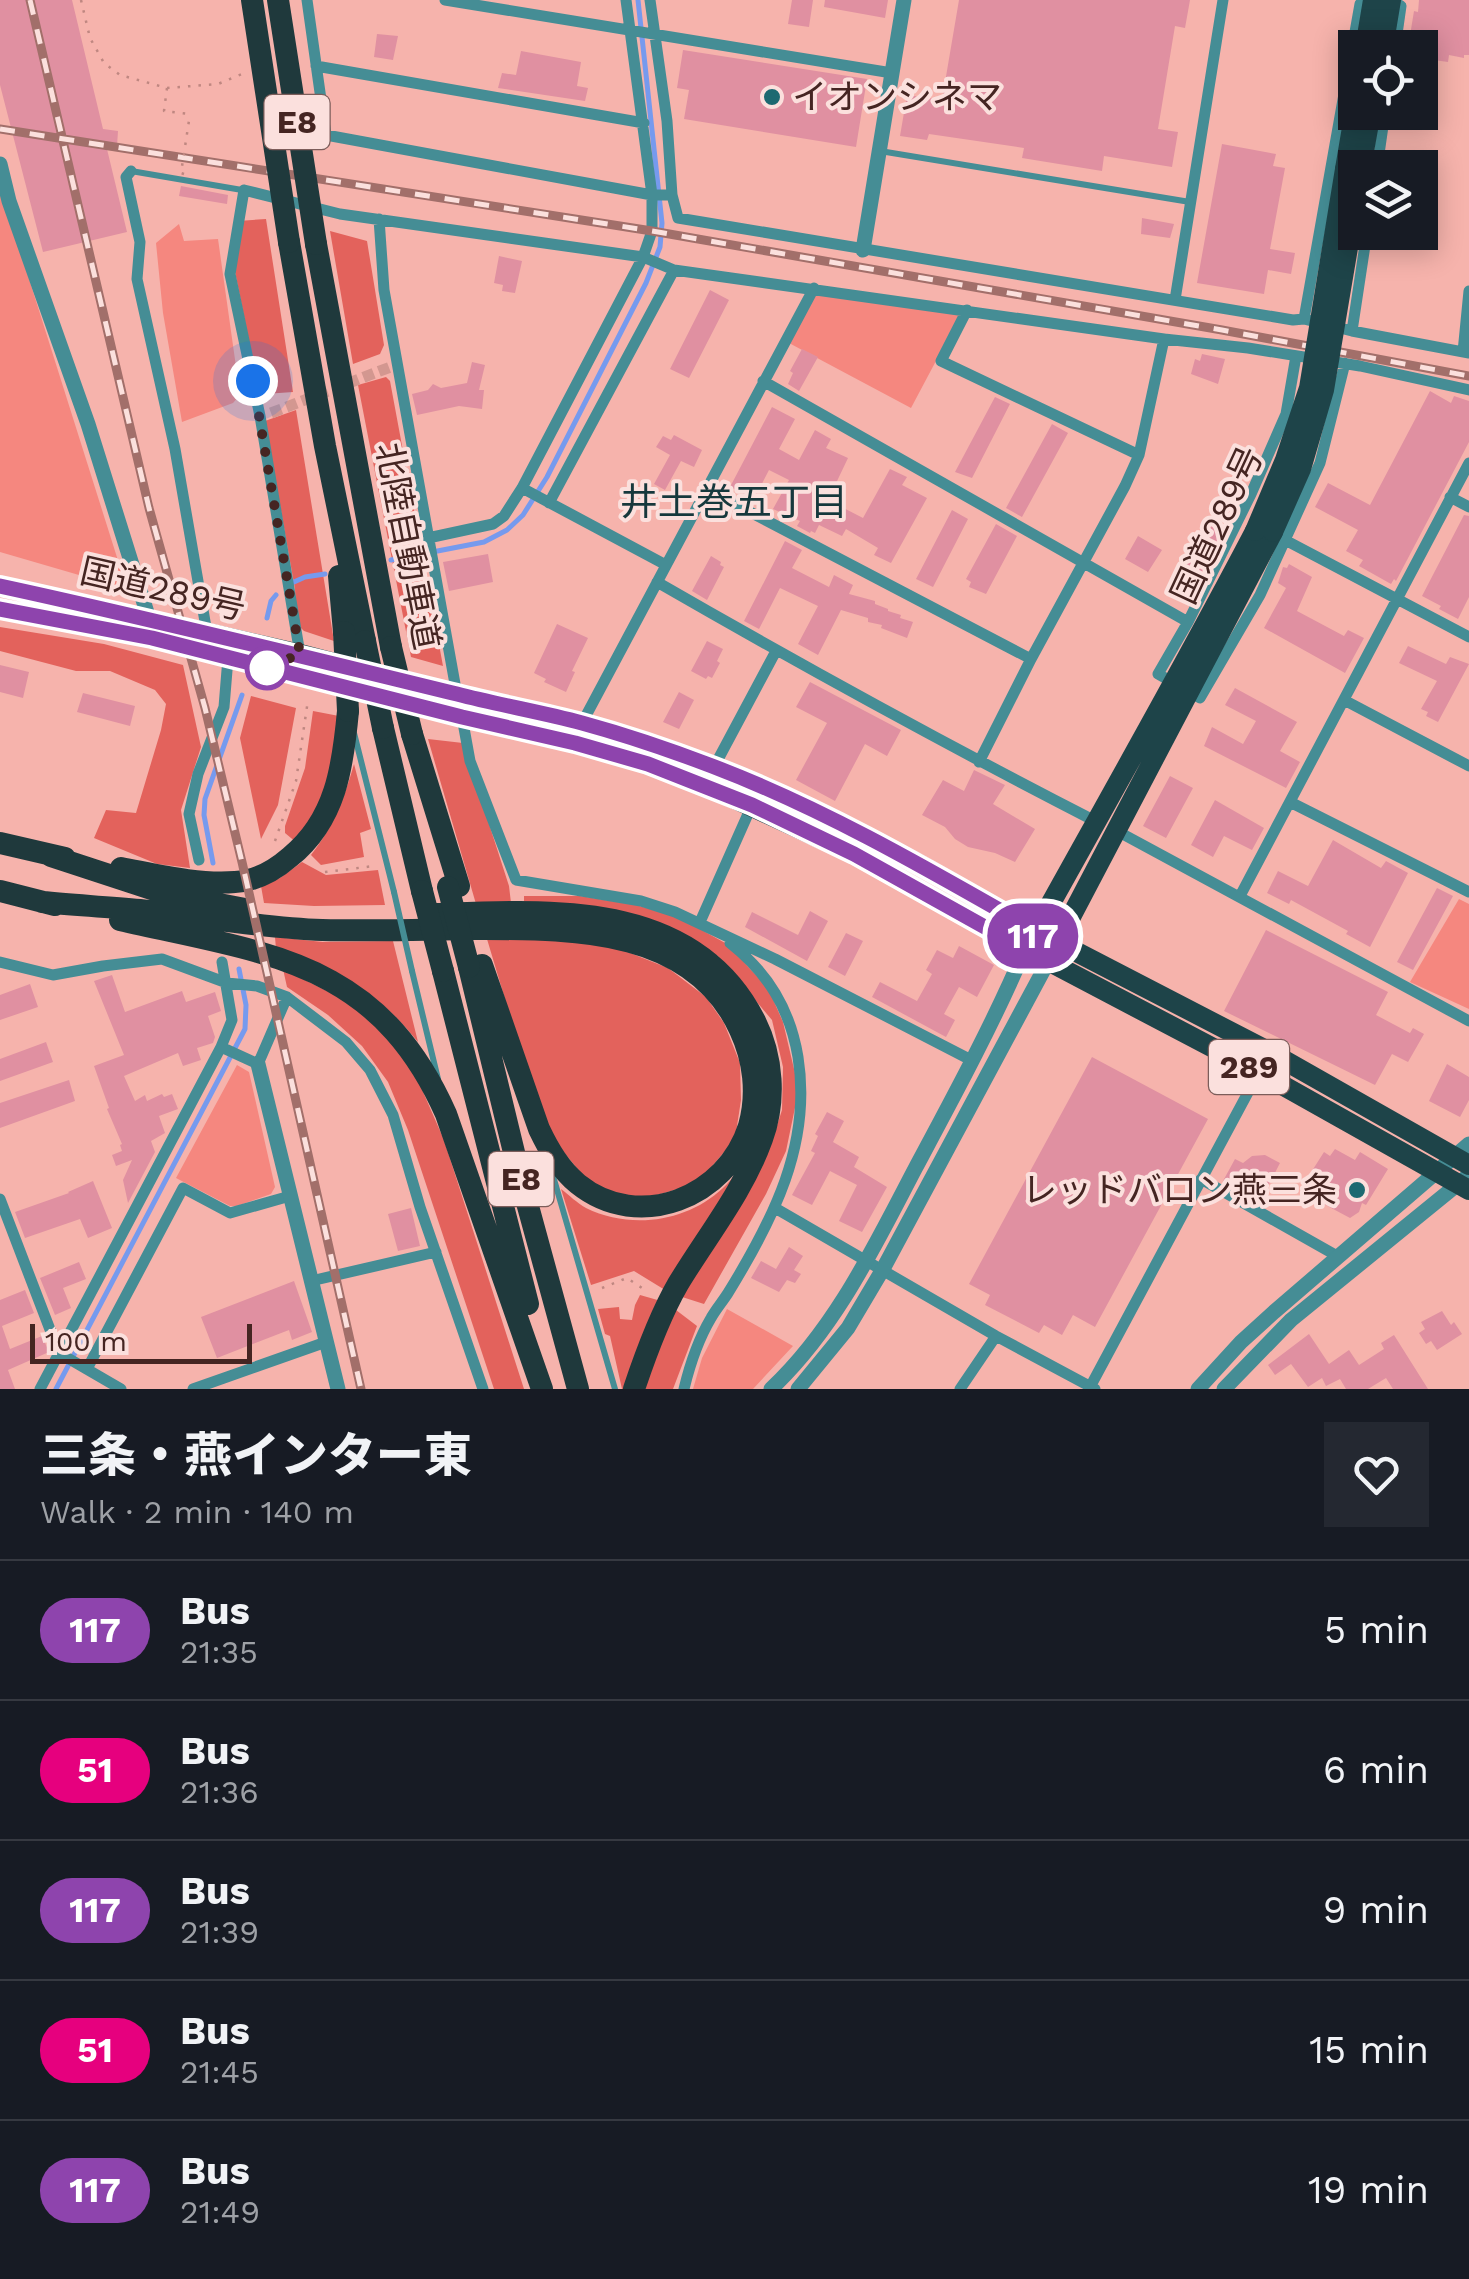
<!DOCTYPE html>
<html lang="en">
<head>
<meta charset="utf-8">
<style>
  body { margin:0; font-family:"Work Sans","Noto Sans JP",sans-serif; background:#242831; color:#f1f3f6; height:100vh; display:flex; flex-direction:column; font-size:38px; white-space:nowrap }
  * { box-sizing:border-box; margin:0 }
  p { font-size:32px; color:#9ea1a6 }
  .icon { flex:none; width:55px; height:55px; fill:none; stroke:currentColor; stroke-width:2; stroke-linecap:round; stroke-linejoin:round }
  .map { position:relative; height:1389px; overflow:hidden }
  .side { display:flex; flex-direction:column; background:#171b24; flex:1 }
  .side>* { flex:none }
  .badge { padding:0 20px; border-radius:32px; font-size:35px; line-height:65px }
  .controls { position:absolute; left:1338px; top:30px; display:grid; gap:20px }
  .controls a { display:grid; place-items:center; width:100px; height:100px; border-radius:0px; background:#171b24; box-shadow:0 5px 25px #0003; font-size:50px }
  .scale { position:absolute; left:30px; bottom:25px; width:222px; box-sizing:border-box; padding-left:10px; border:5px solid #452522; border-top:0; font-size:28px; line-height:35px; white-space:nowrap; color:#452522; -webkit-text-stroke:8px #fbe0dd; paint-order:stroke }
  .you { position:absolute; width:50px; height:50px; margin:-25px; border:8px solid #fff; border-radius:50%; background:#1a73e8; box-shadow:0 0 0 15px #1a73e833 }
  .map>.badge { position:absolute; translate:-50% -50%; box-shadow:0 0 0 5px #fff }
  .round { display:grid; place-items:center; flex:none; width:105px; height:105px; border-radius:0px; background:#242831 }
  .summary { display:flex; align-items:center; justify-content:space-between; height:170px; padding:0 40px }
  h1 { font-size:48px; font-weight:800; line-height:75px }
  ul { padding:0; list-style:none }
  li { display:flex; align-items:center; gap:30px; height:140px; padding:0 40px; border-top:2px solid #363941 }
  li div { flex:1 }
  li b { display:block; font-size:38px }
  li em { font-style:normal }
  li .badge { min-width:110px; font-weight:700; text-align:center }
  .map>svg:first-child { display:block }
  .green { fill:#f5877f }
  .forest { fill:#e3625c }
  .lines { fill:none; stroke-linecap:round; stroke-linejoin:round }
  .stream { stroke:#769aee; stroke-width:5 }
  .building { fill:#e090a1 }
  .minor-tunnel { stroke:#d39790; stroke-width:11; stroke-dasharray:11 5.5; stroke-linecap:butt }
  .path { stroke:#bf8781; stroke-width:2.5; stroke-dasharray:2.5 8; stroke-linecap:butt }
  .service { stroke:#458d95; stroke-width:6 }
  .minor { stroke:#458d95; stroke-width:11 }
  .tertiary { stroke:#458d95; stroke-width:15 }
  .trunk { stroke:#1e4449; stroke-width:20 }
  .motorway { stroke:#1f393c; stroke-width:22 }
  .rail-casing { stroke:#a26f6a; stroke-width:9 }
  .rail { stroke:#fbe0dd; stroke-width:5; stroke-dasharray:15; stroke-linecap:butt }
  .path-bridge { stroke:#bf8781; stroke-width:2.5; stroke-dasharray:2.5 8; stroke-linecap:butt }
  .service-bridge { stroke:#458d95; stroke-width:6 }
  .trunk-bridge { stroke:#1e4449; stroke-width:20 }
  .motorway-bridge { stroke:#1f393c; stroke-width:22 }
  .line-casing { stroke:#fff; stroke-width:22 }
  .line { stroke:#8e44ad; stroke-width:15 }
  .walk { stroke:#452522; stroke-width:10; stroke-dasharray:0 18 }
  .poi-dot { fill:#1d6971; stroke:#fbe0dd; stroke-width:4 }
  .stop-dot { fill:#fff; stroke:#8e44ad; stroke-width:5 }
  .labels { text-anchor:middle; stroke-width:8; stroke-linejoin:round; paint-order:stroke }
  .shield { fill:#fbe0dd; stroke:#7c5d5a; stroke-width:2.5 }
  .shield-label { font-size:32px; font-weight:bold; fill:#452522 }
  .poi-label { font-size:35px; fill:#452522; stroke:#fbe0dd; text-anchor:start }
  .street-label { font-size:35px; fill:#452522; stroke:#fbe0dd }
  .neighbourhood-label { font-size:38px; fill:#16383c; stroke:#fbe0dd }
</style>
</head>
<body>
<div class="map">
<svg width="1469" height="1389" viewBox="0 0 1469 1389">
  <rect width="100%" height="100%" fill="#f6b3ac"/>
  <path class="green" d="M0,187L127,589L0,552Z
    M179,224L184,241L218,239L240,395L233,403L182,422L163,313L156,243Z
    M816,292L963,310L911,408L789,343Z
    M1459,899L1469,904V1009L1410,982Z
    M237,1065L249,1072L275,1187L271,1194L237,1206H230L176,1178Z
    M727,1309L793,1346L753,1389H693L702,1358Z"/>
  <path class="forest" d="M266,219L293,392L265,394L258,385L235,272L238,221Z
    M330,231L367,241L384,345L380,354L353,364Z
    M386,377L390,381L443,666L411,657L358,385Z
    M296,410L334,641L304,631L297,624L295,589L265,421Z
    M0,627L104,644L183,665L201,747L181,810L190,868L157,864L94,838L106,810L136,813L161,730L166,704L155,690L110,671H76L0,651Z
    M251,696L296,708L278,805L261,839L240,738Z
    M313,711L339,716L325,796L297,843L285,833V826L305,768Z
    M428,739L463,743L509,886L511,903L476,904Z
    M354,764L371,829L360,833L364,857L321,865L311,855C333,827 344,799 354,764Z
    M302,862L326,875L378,870L385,905L314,906L264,903L261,886L280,878Z
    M524,896H580L636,905L678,917L727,944L768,988L783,1022L798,1086L797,1098L786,1151L766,1194L704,1304L679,1296L770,1147L782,1110L783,1067L772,1020L718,956L674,933L524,901Z
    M275,937L323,942L393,941L418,1042C376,990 338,970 276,949Z
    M487,939L571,940L615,947L668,968L706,997L724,1023L740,1063L741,1100L735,1139L698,1183L640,1200L611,1193L586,1179L552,1138L516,1036Z
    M283,969L343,999L383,1031L417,1078L444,1140L524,1389H494L408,1130L388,1082L362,1046L328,1015L287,987Z
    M747,1157L665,1290L634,1271L591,1285L561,1189C569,1195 577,1203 586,1208C631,1230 687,1222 723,1188C733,1179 740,1167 747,1157Z
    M640,1295L661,1301L626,1389H622L610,1336L605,1334L598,1309L619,1307L620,1319L632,1320L635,1305Z
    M676,1310L697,1326L673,1389H645L657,1348Z"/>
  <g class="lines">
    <path class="stream" d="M391,560L484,542L507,530L523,515L547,477L646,283L660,247L662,223L638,0
      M294,582L305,577L325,574
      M267,618L271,601L276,595
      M213,863L204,815L205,799L242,695
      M56,1389L245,1029L246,1005L239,969"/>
  </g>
  <path class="building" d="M0,0H72L103,129L118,131L117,146L106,145L127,232L43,252L0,85Z
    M792,0H813L809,27L788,24Z
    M825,0H888L885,18L824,7Z
    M959,0H1190L1185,28L1175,26L1158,129L1178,132L1172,167L1104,156L1102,171L1022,158L1024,148L929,134L927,140L900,136L907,95L942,100Z
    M1419,0H1469V55H1464V58L1449,55L1448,62L1420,58V48H1408L1414,11L1418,12Z
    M377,34L398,36L393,60L374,57Z
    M683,50L867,79L856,147L684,119L689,90L677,88Z
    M521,51L581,62L577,86L588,88L585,101L498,88L502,73L516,75Z
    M1222,144L1276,154L1273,166L1285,168L1270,249L1295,253L1291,274L1268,270L1264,294L1197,283Z
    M181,186L228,195L227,204L179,196Z
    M1142,218L1174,224L1170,238L1141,234Z
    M499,256L522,261L515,293L502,291L503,285L494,283Z
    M710,290L729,300L689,378L670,369Z
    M802,349L818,357L799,391L788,384L793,373L790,371Z
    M1202,354L1225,359L1218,384L1191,374L1195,359L1200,361Z
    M472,362L485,365L479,390H484L482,409L459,406L417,415L412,394L428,390L433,384L441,388L467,383Z
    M1430,391L1451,403L1454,396L1469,401V442L1396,581L1394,579L1391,584L1359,566L1363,560L1346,551L1358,530L1315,507L1328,483L1370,505Z
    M995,397L1010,404L972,478L955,472Z
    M772,407L795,419L779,449L799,460L815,430L831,439L826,448L848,458L828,500L863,518L890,469L907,477L902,485L927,498L891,563L874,555L878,548L846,529L842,536L819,525L815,533L811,531L810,533L797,526L800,521L773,509L789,480L769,470L754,499L730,487Z
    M1052,424L1068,433L1022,517L1006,508Z
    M674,435L702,450L694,467L681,461L665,490L654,484L670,455L656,447L663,436L671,440Z
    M952,510L968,519L933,587L916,579Z
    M1464,515L1469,516V597L1458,619L1439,609L1441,606L1422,596Z
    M1207,518L1224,527L1186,604L1167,594Z
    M996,524L1017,536L986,594L969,587L971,582L966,579Z
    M1138,536L1162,550L1148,572L1125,559Z
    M785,541L802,550L792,568L829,587L834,575L853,585L849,594L875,601V604L888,609V611L901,615L900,618L913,622L907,638L881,628L882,625L868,622V618L841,610L818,655L798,644L818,606L780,588L759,629L744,621Z
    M488,554L493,582L449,591L443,562Z
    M711,556L721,562L720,565L724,567L707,600L692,591Z
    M1289,564L1312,577L1297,611L1344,636L1348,630L1364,638L1345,673L1264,628L1286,588L1278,583L1283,567L1287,568Z
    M557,624L588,638L572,671L575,672L566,692L544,682L546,679L534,673Z
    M707,641L723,649L717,661L720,663L712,678L708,676L706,679L691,671Z
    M1408,646L1446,664L1450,657L1469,664L1438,722L1426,716L1428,712L1421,709L1437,681L1399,663Z
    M0,665L29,672L23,698L0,692Z
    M810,682L901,730L887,756L865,744L835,801L796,780L827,723L796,707Z
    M1235,688L1297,722L1280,751L1300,762L1286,788L1204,746L1212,727L1243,744L1256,721L1225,705Z
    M679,692L694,700L679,729L663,722Z
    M83,693L135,706L130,726L77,712Z
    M974,770L1005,785L993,804L1035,829L1015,862L995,853L968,847L955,839L945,827L922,815L943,780L964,791Z
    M1170,776L1193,788L1166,838L1143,826Z
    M1215,800L1264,828L1252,850L1224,836L1213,857L1191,845Z
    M1333,840L1381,868L1386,861L1408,873L1370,947L1346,934L1348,931L1291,900L1289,904L1267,893L1278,871L1308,886Z
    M1437,888L1453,896L1413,970L1397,962Z
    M810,911L828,921L807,961L745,927L752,912L798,935Z
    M1266,930L1388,992L1376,1015L1410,1033L1413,1028L1424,1034L1408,1062L1392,1054L1375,1085L1224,1011Z
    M846,933L863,941L845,976L828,967Z
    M959,946L994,965L977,997L959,987L944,1014L955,1020L946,1037L872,997L880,982L917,1001L932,974L926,970L937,950L953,958Z
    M112,975L125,1012L182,991L186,1002L215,992L221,1011L208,1016L215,1037L213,1043L197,1048L201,1060L183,1066L178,1053L124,1076L135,1101L145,1095L147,1101L162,1094L164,1097L172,1094L178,1109L159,1116L165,1133L151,1141L155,1152L128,1203L123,1180L132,1160L116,1166L112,1155L122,1151L120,1145L122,1144L107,1109L109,1108L94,1066L124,1055L94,981Z
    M30,984L38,1007L0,1020V995Z
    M46,1042L53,1062L0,1081V1059Z
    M1092,1057L1208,1119L1095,1327L1073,1315L1062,1335L1044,1325L1039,1333L985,1305L990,1295L969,1284Z
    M1447,1064L1469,1077V1100L1460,1117L1429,1101Z
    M69,1080L75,1101L0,1128V1103Z
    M827,1112L844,1121L833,1142L859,1157L854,1167L887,1187L862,1232L839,1221L857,1185L830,1171L812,1205L792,1195L815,1153L811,1151L818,1136L815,1134Z
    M1335,1149L1355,1160L1360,1152L1388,1169L1366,1205L1362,1203L1359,1212L1350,1218L1305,1194L1315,1177L1310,1174L1324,1152L1330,1156Z
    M1265,1155L1280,1163L1260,1202L1223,1181L1235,1159L1243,1163L1252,1156Z
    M93,1181L112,1228L88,1238L80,1219L25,1238L15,1212L69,1193L68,1192Z
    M411,1208L420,1246L398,1251L388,1214Z
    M789,1247L803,1256L794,1270L801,1274L795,1283L787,1280L779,1292L751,1278L761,1261L776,1269Z
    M79,1262L86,1279L63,1288L71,1308L55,1315L40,1278Z
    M294,1281L312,1332L292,1340L289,1330L217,1358L201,1317Z
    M25,1290L34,1313L2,1326L10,1349L42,1336L49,1352L8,1370L15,1389H0V1300Z
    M1442,1311L1451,1325L1454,1322L1462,1334L1437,1350L1431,1341L1426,1344L1419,1333L1425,1329L1421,1322Z
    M1309,1334L1329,1364L1349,1350L1359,1365L1384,1349L1381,1343L1394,1335L1428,1389H1393L1386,1378L1368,1389H1346L1340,1379L1326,1386L1322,1378L1308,1387L1291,1364L1275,1375L1268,1365Z"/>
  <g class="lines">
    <path class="minor-tunnel" d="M271,413L393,366"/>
    <path class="path" d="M81,0L90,38L104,63L120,75L167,88L218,84L242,74
      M167,88L164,111L190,114
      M275,841L296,781L308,700
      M325,872L374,866
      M602,1288L627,1278L645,1290"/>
    <path class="service" d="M880,151L1190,202
      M131,171L242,190
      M354,733L394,892
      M412,971L438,1079
      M551,1169L615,1389"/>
    <path class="minor" d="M307,0L326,135L652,195H672
      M445,0L892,73
      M650,0L667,121L672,195L678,218L1293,320L1304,319L1352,331L1469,353
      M1391,0L1401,6L1395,48
      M316,66L644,123
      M1377,168L1385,112
      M131,171L126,177L140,242L137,279L175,449L207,633
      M379,219L384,290L457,695
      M1175,300L1223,0
      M967,310L941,361L1139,455
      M1304,319L1360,4L1366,0
      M1352,331L1367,232
      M1463,352L1469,291
      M763,381L1188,622
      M522,488L666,565
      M706,489L1031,659
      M1450,497L1469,507
      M549,503L674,270
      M428,538L493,524L504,516L522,488L643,257L652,231V195L626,0
      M1285,540L1469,637
      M657,582C801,665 947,745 1095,821
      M300,654L260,416L230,274L244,190L340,214L643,257L674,270L1164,339L1248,348L1360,366L1469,390
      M1174,683L1158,674L1188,622L1251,494L1286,414L1296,356
      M1189,692L1200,698L1260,595L1320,463L1345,363
      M1344,700L1469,766
      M462,717L470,761L516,880L641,901L675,912L775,959L973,1061
      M581,725L814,288
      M979,762L1031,659L1125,486L1139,455L1164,339
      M714,767L776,651
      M1290,802L1469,892
      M1117,831L1469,1021
      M199,860L189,814L198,774L224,707L228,658
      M1240,896L1469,463
      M700,922L752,805
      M0,962L53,975L103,966L162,959L227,983L257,986L287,997L346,1042L370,1070L393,1115L420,1207L483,1389
      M221,1047L258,1064L287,997
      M1201,1179L1339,1257
      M0,1199L59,1353L121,1389
      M775,1208L996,1336L1095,1389
      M311,1281L436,1252
      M87,1369L183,1188L230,1213L290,1196
      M40,1389L221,1047L232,1020L222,962
      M193,1389L326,1342
      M684,1389C690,1364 698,1340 711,1318C716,1309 723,1301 728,1293C773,1220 812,1144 798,1057C790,1009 768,973 730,943
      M960,1389L996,1336
      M1089,1389L1259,1072"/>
    <path class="tertiary" d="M0,164L9,201L88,424L149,619
      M863,250L904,0
      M258,1064L338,1389
      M771,1389C836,1328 875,1245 916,1167C954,1096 993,1024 1025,949
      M798,1389L848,1328L883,1269L1049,960
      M1198,1389L1241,1342L1274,1312L1469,1144
      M1224,1389L1291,1320L1469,1175"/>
    <path class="trunk" d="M1365,48L1373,0
      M1383,48L1391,0
      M1361,168L1371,112
      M1345,169L1355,110
      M0,586L300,654L457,695L582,723L714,767L807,808L920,865L1036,931L1268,1051L1469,1165
      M0,609L152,638L575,743L648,763L707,786L854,854L1025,949L1259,1072L1469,1190
      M1031,939C1106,803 1183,669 1255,531
      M1053,951L1273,532"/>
    <path class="motorway" d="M289,242L325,446L365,641
      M316,244L391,647
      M339,576L344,632
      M383,728L422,891
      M412,734L459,886
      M0,843L65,858
      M51,856L167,894L245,909
      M121,868C158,875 198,885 235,882C255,881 275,870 290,857C336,820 343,766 348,711
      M0,891L55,905
      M42,902C75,905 108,907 140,910C201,916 261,928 322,930C372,931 423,930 474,929C570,929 693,926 740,1030C754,1060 758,1094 749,1126C727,1197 639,1233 578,1184C560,1169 549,1150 539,1129L482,965
      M437,914C553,910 694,900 755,1021C773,1057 776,1101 762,1139C743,1192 707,1236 678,1284C659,1317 646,1353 634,1389
      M120,920C267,954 377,959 446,1114L542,1389
      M469,967L520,1177L578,1389
      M443,971L528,1304"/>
    <g class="rail-casing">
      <path id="rail" d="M30,0L149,508L205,708L242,862L361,1389
        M0,129L652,231L1222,330L1469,376"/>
    </g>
    <use href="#rail" class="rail"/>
    <path class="path-bridge" d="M184,174L181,173L190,114"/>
    <path class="service-bridge" d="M394,892L412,971"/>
    <path class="trunk-bridge" d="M1255,531L1285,460L1309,388L1345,169
      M1273,532L1301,469L1324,390L1355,206"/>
    <path class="motorway-bridge" d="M252,0L289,242
      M278,0L316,244
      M344,632L348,711
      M365,641L383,728
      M391,647L412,734
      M448,887L469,967
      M422,891L443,971"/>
  </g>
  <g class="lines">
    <g class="line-casing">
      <path id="line" d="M0,586C153,619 305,657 457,694C499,705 541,712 582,723C626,735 670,750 712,766C825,809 931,871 1036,931L1026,950L854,854L752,805L648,764L575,743L462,717L152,638L0,609"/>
    </g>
    <use href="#line" class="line"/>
    <path class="walk" d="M253,381L300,654L267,668"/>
  </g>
  <g class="poi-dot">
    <circle cx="772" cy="97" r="10"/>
    <circle cx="1357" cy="1190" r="10"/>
  </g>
  <circle class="stop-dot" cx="267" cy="668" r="20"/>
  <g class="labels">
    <g class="shield">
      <rect x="264.5" y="95" width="65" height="54" rx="8"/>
      <rect x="1209" y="1040" width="80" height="54" rx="8"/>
      <rect x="488.5" y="1152" width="65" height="54" rx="8"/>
    </g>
    <g class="shield-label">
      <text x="297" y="133">E8</text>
      <text x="1249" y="1078">289</text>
      <text x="521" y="1190">E8</text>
    </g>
    <g class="poi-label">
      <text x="792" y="109">イオンシネマ</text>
      <text x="1337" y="1202" text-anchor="end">レッドバロン燕三条</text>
    </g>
    <g class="street-label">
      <text transform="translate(1217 525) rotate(-65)" y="12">国道289号</text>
      <text transform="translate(408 546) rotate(79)" y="12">北陸自動車道</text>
      <text transform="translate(163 589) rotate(13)" y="12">国道289号</text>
    </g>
    <g class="neighbourhood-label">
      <text x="734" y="515">井土巻五丁目</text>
    </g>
  </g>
</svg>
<div class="controls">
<a><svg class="icon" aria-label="locate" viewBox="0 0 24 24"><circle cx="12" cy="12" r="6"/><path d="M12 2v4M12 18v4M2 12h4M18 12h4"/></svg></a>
<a><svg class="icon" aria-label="layers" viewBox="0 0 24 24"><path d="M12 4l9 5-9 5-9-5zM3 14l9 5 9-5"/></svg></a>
</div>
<div class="scale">100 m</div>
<div class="you" style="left:253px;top:381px"></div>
<b class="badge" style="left:1033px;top:936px;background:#8e44ad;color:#fff">117</b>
</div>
<section class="side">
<div class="summary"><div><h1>三条・燕インター東</h1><p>Walk · 2 min · 140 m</p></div><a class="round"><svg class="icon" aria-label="heart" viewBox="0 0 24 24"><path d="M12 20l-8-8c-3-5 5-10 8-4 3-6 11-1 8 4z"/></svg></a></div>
<ul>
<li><span class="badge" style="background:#8e44ad;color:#fff">117</span><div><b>Bus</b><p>21:35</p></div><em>5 min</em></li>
<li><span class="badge" style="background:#e6007e;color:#fff">51</span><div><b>Bus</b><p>21:36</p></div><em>6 min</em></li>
<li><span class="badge" style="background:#8e44ad;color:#fff">117</span><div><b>Bus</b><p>21:39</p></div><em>9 min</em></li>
<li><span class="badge" style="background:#e6007e;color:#fff">51</span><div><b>Bus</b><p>21:45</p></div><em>15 min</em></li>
<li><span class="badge" style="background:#8e44ad;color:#fff">117</span><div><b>Bus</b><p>21:49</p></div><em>19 min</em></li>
</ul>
</section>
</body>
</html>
